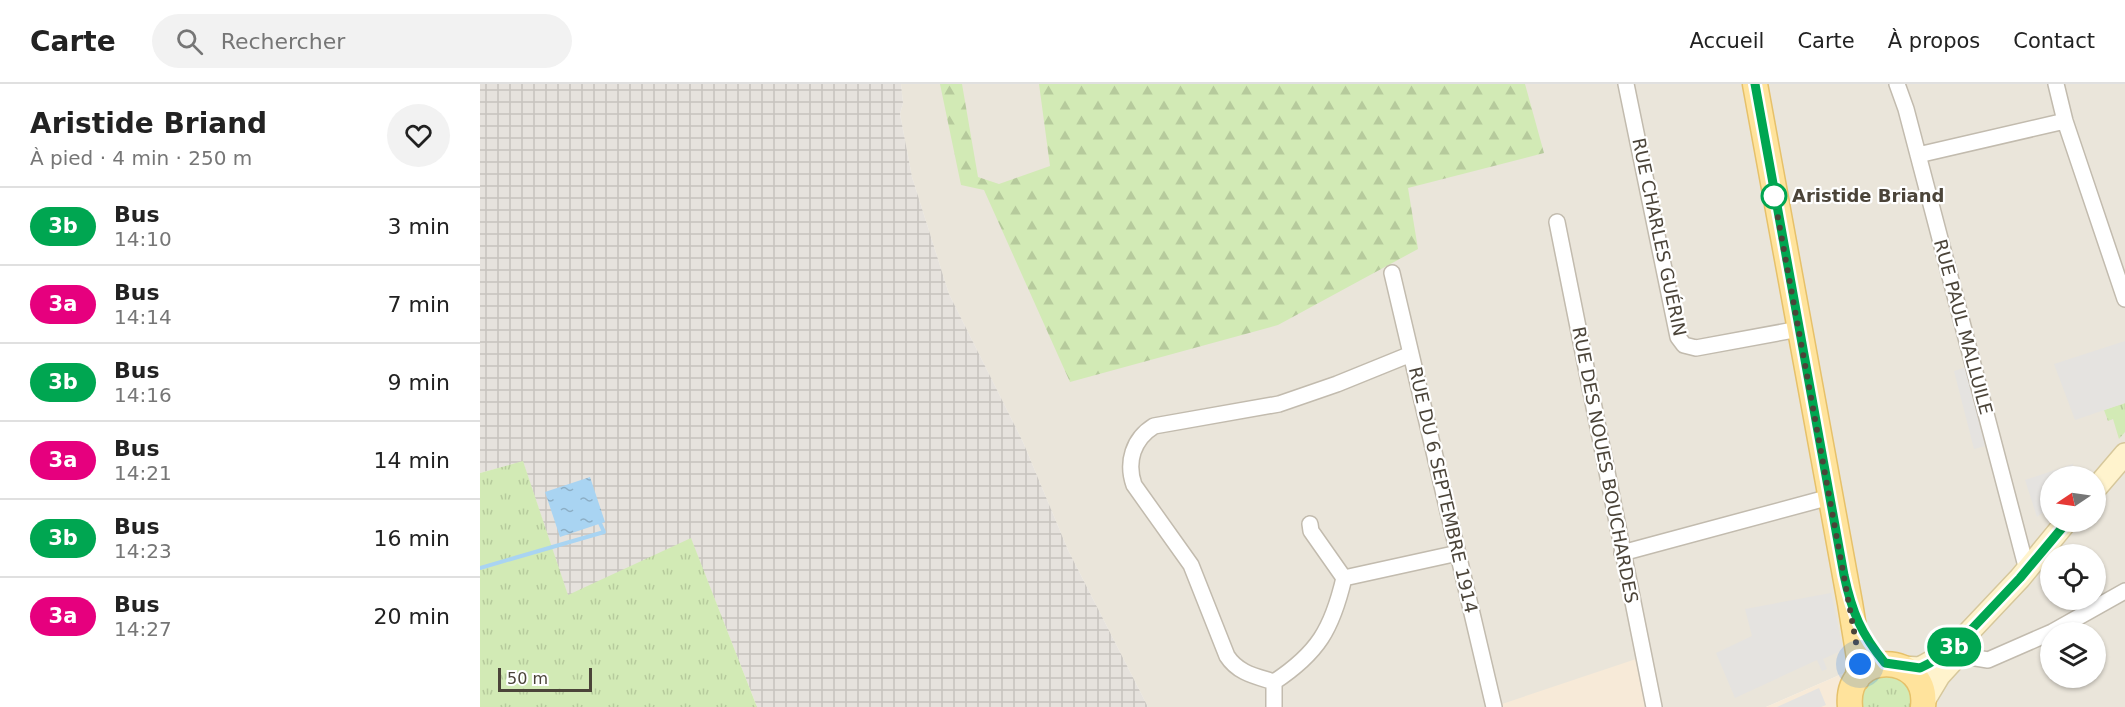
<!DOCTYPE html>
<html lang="fr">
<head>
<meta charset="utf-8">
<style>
  body { margin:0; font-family:"DejaVu Sans",sans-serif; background:#f2f2f2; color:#222; height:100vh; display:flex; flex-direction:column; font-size:22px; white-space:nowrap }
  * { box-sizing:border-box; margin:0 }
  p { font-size:20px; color:#767676 }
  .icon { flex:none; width:33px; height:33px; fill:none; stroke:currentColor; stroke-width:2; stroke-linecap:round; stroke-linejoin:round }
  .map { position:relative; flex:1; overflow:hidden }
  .details { display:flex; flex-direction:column; background:#fff; width:480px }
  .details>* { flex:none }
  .badge { padding:0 12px; border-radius:20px; font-size:21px; line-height:39px }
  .needle { width:39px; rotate:257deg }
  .buttons { position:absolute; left:1560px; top:382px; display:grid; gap:12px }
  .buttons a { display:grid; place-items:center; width:66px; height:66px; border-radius:50%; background:#fff; box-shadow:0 2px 4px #0004; font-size:30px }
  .scale { position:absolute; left:18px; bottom:15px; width:94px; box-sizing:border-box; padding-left:6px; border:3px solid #4b4439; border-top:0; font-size:16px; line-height:21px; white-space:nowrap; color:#4b4439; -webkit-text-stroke:4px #fff; paint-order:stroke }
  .you { position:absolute; width:30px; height:30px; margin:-15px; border:4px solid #fff; border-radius:50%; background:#1a73e8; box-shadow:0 0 0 9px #1a73e833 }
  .map>.badge { position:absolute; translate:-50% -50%; box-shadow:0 0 0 3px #fff }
  .round { display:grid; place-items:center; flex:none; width:63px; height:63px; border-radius:32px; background:#f2f2f2 }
  .overview { display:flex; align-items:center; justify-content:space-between; height:102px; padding:0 30px }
  h1 { font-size:28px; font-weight:700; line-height:45px }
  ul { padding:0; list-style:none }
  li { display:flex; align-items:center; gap:18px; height:78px; padding:0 30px; border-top:2px solid #e0e0e0 }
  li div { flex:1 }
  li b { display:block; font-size:22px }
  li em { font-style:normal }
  li .badge { min-width:66px; font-weight:700; text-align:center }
  header { display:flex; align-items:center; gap:36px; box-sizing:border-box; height:84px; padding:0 30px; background:#fff; border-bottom:2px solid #e0e0e0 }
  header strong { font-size:28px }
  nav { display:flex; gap:33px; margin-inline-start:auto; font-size:21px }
  .search { width:420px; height:54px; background:#f2f2f2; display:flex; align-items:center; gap:15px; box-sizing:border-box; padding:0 21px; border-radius:33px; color:#767676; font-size:22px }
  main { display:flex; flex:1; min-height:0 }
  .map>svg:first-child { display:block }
  .residential { fill:#eae5da; fill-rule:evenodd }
  .commercial { fill:#f7ead8 }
  .industrial { fill:url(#industrial-grid) }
  .grass { fill:url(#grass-tufts) }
  .forest { fill:url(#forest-firs) }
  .parking { fill:#e5e3e0 }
  .water { fill:url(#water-ripples) }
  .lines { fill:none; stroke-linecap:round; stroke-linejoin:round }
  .stream { stroke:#a9d4f2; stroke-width:4 }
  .street-casing { stroke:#c2bbae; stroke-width:18 }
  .secondary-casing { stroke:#d6c79b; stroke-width:24 }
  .primary-casing { stroke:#e6c16a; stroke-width:27 }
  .street { stroke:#fff; stroke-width:15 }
  .secondary { stroke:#fff3cd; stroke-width:21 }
  .primary { stroke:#ffe39c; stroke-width:24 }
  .line-casing { stroke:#fff; stroke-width:14 }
  .line { stroke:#00a651; stroke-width:9 }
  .walk { stroke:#4b4439; stroke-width:6; stroke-dasharray:0 10.8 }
  .stop-dot { fill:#fff; stroke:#00a651; stroke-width:3 }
  .labels { text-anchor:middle; stroke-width:4.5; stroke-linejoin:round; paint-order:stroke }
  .stop-label { font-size:18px; font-weight:bold; fill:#4b4439; stroke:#fff; text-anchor:start }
  .street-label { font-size:18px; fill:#4b4439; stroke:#fff }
</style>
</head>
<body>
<header>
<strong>Carte</strong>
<div class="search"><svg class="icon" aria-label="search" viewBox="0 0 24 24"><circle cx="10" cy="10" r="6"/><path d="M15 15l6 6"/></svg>Rechercher</div>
<nav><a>Accueil</a><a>Carte</a><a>À propos</a><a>Contact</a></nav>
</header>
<main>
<section class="details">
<div class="overview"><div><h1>Aristide Briand</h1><p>À pied · 4 min · 250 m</p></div><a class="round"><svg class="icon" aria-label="heart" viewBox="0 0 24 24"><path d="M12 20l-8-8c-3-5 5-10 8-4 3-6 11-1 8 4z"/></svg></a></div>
<ul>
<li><span class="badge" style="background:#00a651;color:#fff">3b</span><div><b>Bus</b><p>14:10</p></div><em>3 min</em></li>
<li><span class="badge" style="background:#e6007e;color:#fff">3a</span><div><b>Bus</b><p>14:14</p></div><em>7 min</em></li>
<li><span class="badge" style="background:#00a651;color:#fff">3b</span><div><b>Bus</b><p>14:16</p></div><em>9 min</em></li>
<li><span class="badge" style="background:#e6007e;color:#fff">3a</span><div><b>Bus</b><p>14:21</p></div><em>14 min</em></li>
<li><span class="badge" style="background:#00a651;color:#fff">3b</span><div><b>Bus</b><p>14:23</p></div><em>16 min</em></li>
<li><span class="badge" style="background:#e6007e;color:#fff">3a</span><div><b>Bus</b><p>14:27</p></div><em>20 min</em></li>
</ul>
</section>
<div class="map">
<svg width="1645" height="623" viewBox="0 0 1645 623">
  <defs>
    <pattern id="industrial-grid" width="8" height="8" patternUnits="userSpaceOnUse" patternTransform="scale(1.5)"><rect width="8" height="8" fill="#e6e2dd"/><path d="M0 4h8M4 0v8" fill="none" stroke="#c7c3be"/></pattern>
    <pattern id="grass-tufts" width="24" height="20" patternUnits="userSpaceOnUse" patternTransform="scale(1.5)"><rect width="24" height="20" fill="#d2eab5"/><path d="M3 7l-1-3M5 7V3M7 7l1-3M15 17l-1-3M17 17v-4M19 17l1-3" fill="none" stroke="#b6ca9c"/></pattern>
    <pattern id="forest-firs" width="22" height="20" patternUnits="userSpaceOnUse" patternTransform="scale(1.5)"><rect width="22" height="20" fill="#d2eab5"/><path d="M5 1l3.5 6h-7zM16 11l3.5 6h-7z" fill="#b6ca9c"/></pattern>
    <pattern id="water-ripples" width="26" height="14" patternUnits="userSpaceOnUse" patternTransform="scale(1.5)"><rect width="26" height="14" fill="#a9d4f2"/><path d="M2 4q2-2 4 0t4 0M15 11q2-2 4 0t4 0" fill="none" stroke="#8caec5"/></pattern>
  </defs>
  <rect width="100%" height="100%" fill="#f6f3ec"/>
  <path class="residential" d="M421,0H1645V623H1388L1371,586L1286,623H668L588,466L543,358L469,210L432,93L420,30L423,19ZM1570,393H1616V438H1570ZM1570,471H1616V516H1570ZM1570,549H1616V594H1570Z"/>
  <path class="commercial" d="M1159,574L1172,623H1013Z
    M1371,586L1388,623H1286Z"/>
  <path class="industrial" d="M0,0H421L423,19L420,30L432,93L469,210L543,358L588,466L668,623H277L211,455L88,512L43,378L0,389Z"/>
  <path class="grass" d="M1645,319V348L1639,355L1633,335L1628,337L1624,326Z
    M43,377L88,511L211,454L277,623H0V389Z
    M1392,591L1427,595L1435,623H1378L1377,616Z"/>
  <path class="forest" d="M460,0H482L498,93L519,100L570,82L559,0H1045L1064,69L928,104L938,165L798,241L590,298L504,106L481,101Z"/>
  <path class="parking" d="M1645,257V319L1595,336L1574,280Z
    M1486,283L1505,362L1494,365L1474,287Z
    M1593,380L1590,393H1570V423L1557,433L1545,396Z
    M1351,509L1363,566L1343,575L1347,585L1342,587L1337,576L1255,614L1236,569L1272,552L1265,525Z
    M1339,604L1346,621L1341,623H1297Z"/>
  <path class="water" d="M110,393L125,438L80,453L65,408Z"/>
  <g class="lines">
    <path class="stream" d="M0,484L124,448L119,437"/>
    <g class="street-casing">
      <path id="street" d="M1146,0L1198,253L1204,261L1216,264L1319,245
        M1417,0L1426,25L1547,486
        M1576,0L1585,37L1645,215
        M1438,71L1585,37
        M1077,138L1174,623
        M912,189L1014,623
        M931,270L857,300L799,320L674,342C653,355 646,378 654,401L711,481L747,572C758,589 775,592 794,598C838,569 852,545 864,494L978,469
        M830,440L831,447L864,494
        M1142,469L1350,413
        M1478,571L1508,576L1572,548L1645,507
        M794,598V623"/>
    </g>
    <g class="secondary-casing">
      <path id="secondary" d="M1616,404L1645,370
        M1422,583L1440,584L1472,566L1540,494L1586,438
        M1444,617L1459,592L1480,569"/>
    </g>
    <g class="primary-casing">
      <path id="primary" d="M1275,0L1370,519L1380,580L1377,595
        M1370,623C1364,565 1450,567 1443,623"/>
    </g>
    <use href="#street" class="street"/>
    <use href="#secondary" class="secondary"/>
    <use href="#primary" class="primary"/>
  </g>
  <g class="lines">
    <g class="line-casing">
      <path id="line" d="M1275,0L1364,491C1372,528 1381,550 1405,579L1440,584L1450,579L1472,566L1540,494L1587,438"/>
    </g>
    <use href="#line" class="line"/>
    <path class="walk" d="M1294,112L1380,580"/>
  </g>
  <circle class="stop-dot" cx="1294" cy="112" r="12"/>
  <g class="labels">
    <g class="stop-label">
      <text x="1312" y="118">Aristide Briand</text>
    </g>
    <g class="street-label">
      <text transform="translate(1179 153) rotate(78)" y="6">RUE CHARLES GUÉRIN</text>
      <text transform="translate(1483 243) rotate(75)" y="6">RUE PAUL MALLUILE</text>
      <text transform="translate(1125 381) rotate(79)" y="6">RUE DES NOUES BOUCHARDES</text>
      <text transform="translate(963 406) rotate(77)" y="6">RUE DU 6 SEPTEMBRE 1914</text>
    </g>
  </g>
</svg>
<div class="buttons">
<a><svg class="needle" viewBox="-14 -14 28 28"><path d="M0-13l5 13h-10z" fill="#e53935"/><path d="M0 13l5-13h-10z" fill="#767676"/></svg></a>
<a><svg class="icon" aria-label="locate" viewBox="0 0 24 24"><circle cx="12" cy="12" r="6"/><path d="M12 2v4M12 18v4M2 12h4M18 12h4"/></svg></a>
<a><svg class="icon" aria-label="layers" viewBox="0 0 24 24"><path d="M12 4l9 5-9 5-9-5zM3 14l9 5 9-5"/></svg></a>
</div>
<div class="scale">50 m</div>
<div class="you" style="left:1380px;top:580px"></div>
<b class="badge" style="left:1474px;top:563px;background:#00a651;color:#fff">3b</b>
</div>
</main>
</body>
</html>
